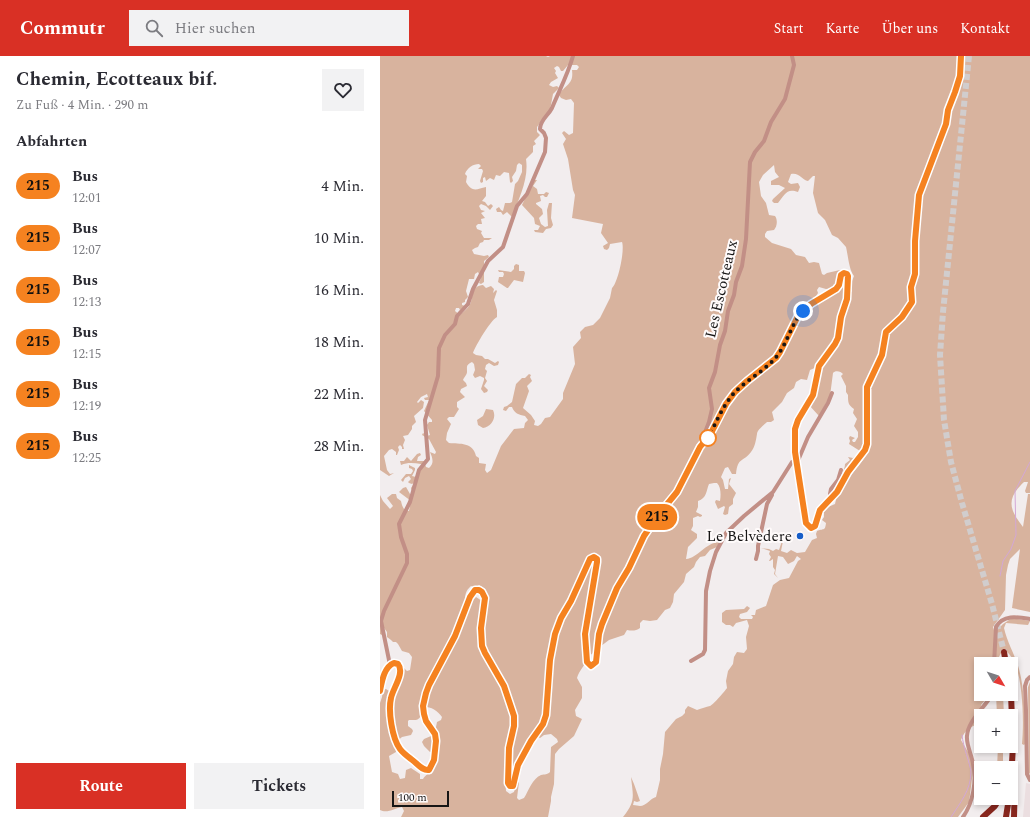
<!DOCTYPE html>
<html lang="de">
<head>
<meta charset="utf-8">
<style>
  body { margin:0; font-family:Spectral,serif; background:#f2f2f3; color:#2b2b33; height:100vh; display:flex; flex-direction:column; font-size:15px; white-space:nowrap }
  * { box-sizing:border-box; margin:0 }
  p { font-size:13px; color:#7c7c81 }
  .icon { flex:none; width:22px; height:22px; fill:none; stroke:currentColor; stroke-width:2; stroke-linecap:round; stroke-linejoin:round }
  .map { position:relative; flex:1; overflow:hidden }
  .sheet { display:flex; flex-direction:column; background:#fff; width:380px }
  .sheet>* { flex:none }
  .badge { padding:0 8px; border-radius:13px; font-size:14px; line-height:26px }
  .needle { width:26px; rotate:129deg }
  .buttons { position:absolute; left:594px; top:601px; display:grid; gap:8px }
  .buttons a { display:grid; place-items:center; width:44px; height:44px; border-radius:0px; background:#fff; box-shadow:0 2px 6px #0003; font-size:20px }
  .scale { position:absolute; left:12px; bottom:10px; width:57px; box-sizing:border-box; padding-left:4px; border:2px solid #161515; border-top:0; font-size:11px; line-height:14px; white-space:nowrap; color:#161515; -webkit-text-stroke:3px #fffbfb; paint-order:stroke }
  .you { position:absolute; width:20px; height:20px; margin:-10px; border:3px solid #fff; border-radius:50%; background:#1a73e8; box-shadow:0 0 0 6px #1a73e833 }
  .map>.badge { position:absolute; translate:-50% -50%; box-shadow:0 0 0 2px #fff }
  h2 { padding:0 16px; font-size:15px; line-height:36px }
  .round { display:grid; place-items:center; flex:none; width:42px; height:42px; border-radius:0px; background:#f2f2f3 }
  .headline { display:flex; align-items:center; justify-content:space-between; height:68px; padding:0 16px }
  h1 { font-size:19px; font-weight:700; line-height:30px }
  .button { display:flex; gap:8px; margin-top:auto; padding:8px 16px }
  .button a { flex:1; height:46px; border-radius:0px; background:#d93025; color:#fff; font-size:16px; font-weight:700; line-height:46px; text-align:center }
  .button a+a { background:#f2f2f3; color:#2b2b33 }
  ul { padding:0; list-style:none }
  li { display:flex; align-items:center; gap:12px; height:52px; padding:0 16px }
  li div { flex:1 }
  li b { display:block; font-size:15px }
  li em { font-style:normal }
  li .badge { min-width:44px; font-weight:700; text-align:center }
  header { display:flex; align-items:center; gap:24px; box-sizing:border-box; height:56px; padding:0 20px; background:#d93025; color:#fff }
  header strong { font-size:19px }
  nav { display:flex; gap:22px; margin-inline-start:auto; font-size:14px }
  .search { width:280px; height:36px; background:#f2f2f3; display:flex; align-items:center; gap:10px; box-sizing:border-box; padding:0 14px; border-radius:0px; color:#7c7c81; font-size:15px }
  main { display:flex; flex:1; min-height:0 }
  .map>svg:first-child { display:block }
  .built { fill:#ebdee0 }
  .green { fill:#d8b39e; fill-rule:evenodd }
  .lines { fill:none; stroke-linecap:round; stroke-linejoin:round }
  .stream { stroke:#d3a7d6; stroke-width:1 }
  .trunk-tunnel { stroke:#d1cdcd; stroke-width:6; stroke-dasharray:6 3; stroke-linecap:butt }
  .minor { stroke:#c28f86; stroke-width:4 }
  .tertiary { stroke:#c28f86; stroke-width:5 }
  .trunk { stroke:#88271e; stroke-width:6 }
  .line-casing { stroke:#fff; stroke-width:9 }
  .line { stroke:#f58220; stroke-width:6 }
  .walk { stroke:#161515; stroke-width:4; stroke-dasharray:0 7.2 }
  .stop-dot { fill:#fff; stroke:#f58220; stroke-width:2 }
  .poi-dot { fill:#165dc8; stroke:#fffbfb; stroke-width:1.5 }
  .labels { text-anchor:middle; stroke-width:4; stroke-linejoin:round; paint-order:stroke }
  .street-label { font-size:15px; fill:#161515; stroke:#fffbfb }
  .poi-label { font-size:15px; fill:#161515; stroke:#fffbfb; text-anchor:end }
</style>
</head>
<body>
<header>
<strong>Commutr</strong>
<div class="search"><svg class="icon" aria-label="search" viewBox="0 0 24 24"><circle cx="10" cy="10" r="6"/><path d="M15 15l6 6"/></svg>Hier suchen</div>
<nav><a>Start</a><a>Karte</a><a>Über uns</a><a>Kontakt</a></nav>
</header>
<main>
<section class="sheet">
<div class="headline"><div><h1>Chemin, Ecotteaux bif.</h1><p>Zu Fuß · 4 Min. · 290 m</p></div><a class="round"><svg class="icon" aria-label="heart" viewBox="0 0 24 24"><path d="M12 20l-8-8c-3-5 5-10 8-4 3-6 11-1 8 4z"/></svg></a></div>
<h2>Abfahrten</h2>
<ul>
<li><span class="badge" style="background:#f58220;color:#111">215</span><div><b>Bus</b><p>12:01</p></div><em>4 Min.</em></li>
<li><span class="badge" style="background:#f58220;color:#111">215</span><div><b>Bus</b><p>12:07</p></div><em>10 Min.</em></li>
<li><span class="badge" style="background:#f58220;color:#111">215</span><div><b>Bus</b><p>12:13</p></div><em>16 Min.</em></li>
<li><span class="badge" style="background:#f58220;color:#111">215</span><div><b>Bus</b><p>12:15</p></div><em>18 Min.</em></li>
<li><span class="badge" style="background:#f58220;color:#111">215</span><div><b>Bus</b><p>12:19</p></div><em>22 Min.</em></li>
<li><span class="badge" style="background:#f58220;color:#111">215</span><div><b>Bus</b><p>12:25</p></div><em>28 Min.</em></li>
</ul>
<div class="button"><a>Route</a><a>Tickets</a></div>
</section>
<div class="map">
<svg width="650" height="761" viewBox="0 0 650 761">
  <rect width="100%" height="100%" fill="#f2edee"/>
  <path class="built" d="M646,727L650,728V761H643Z"/>
  <path class="green" d="M0,0H166L168,1L170,0H650V437H646L645,435L648,426H644C626,443 629,453 643,471L648,438H650V556L632,552L640,493L630,503L628,509L626,519L625,554L613,571L614,574H617L623,568L632,562L650,565L648,569L626,567L624,572C627,586 635,599 639,613C645,635 645,665 645,688L644,689L642,688C644,666 643,628 635,607C633,602 630,599 626,595H622L618,603L619,608H601V638H610L601,649L607,660H601V666C591,671 585,673 581,684L591,701L593,715L589,746L578,761H243C256,745 253,740 251,721L254,728L260,745L257,746L254,745L253,749C256,749 258,750 260,750C266,750 271,742 276,741L280,724V713L283,698L285,676L296,663L302,660L305,657V654L308,650L317,654C322,652 326,651 330,650C333,649 345,635 347,632L346,625L348,615L353,608L354,601L357,596L364,597L367,593L366,581L369,570L367,564L356,567L353,571L350,569H346L342,566V557L346,554L364,553L367,550L370,552L367,556L360,558L359,561L361,563H372L373,561L371,559H375L376,554L386,550L393,529L400,524L409,522L418,505L421,503L417,500L414,505L408,508L403,501L398,500L395,518L398,522L394,518L395,514L393,511V503L390,505H389L391,501L389,498L390,495L381,492L389,493L393,495L396,493L399,494L403,482L398,479L399,478L404,480L401,495L407,497L411,494L417,497L425,496L432,484L437,482L436,478L437,475C443,472 445,476 446,467L442,464L444,461V456L448,451L455,448L457,439L461,437C467,418 486,407 491,388L484,387C481,402 465,411 460,427H459C460,421 465,414 465,408L470,404L468,401L473,402L480,395L469,388L470,385L469,382L470,380L475,382L472,384L473,386H475L478,381V376L474,370L477,363L473,357L474,353C468,349 468,346 468,339L466,336V330L461,320L463,318C461,315 455,314 453,317L450,340L439,360L429,349L437,311L430,314L427,324L421,323L416,326L414,332L407,337L402,346L392,356L394,364L391,366H387C384,369 377,374 377,378C376,384 375,391 371,396C363,407 358,400 356,418H352L348,411L345,412L341,421L343,424L345,433H348L349,423L351,422L349,428L356,437L353,443V448L349,451L348,458L345,459L343,458L345,451L344,450L338,453L335,446L336,444L340,445C341,439 341,431 337,427H334L329,428C326,435 327,442 318,445V451L316,456L322,459V460L320,461L318,460L313,462V470L311,474L317,478V482L308,491L306,503C318,502 325,487 339,486L337,491L330,494L325,500L320,501L316,506L314,511L306,518L304,526L294,538L293,546L290,552L285,554L277,564L270,565L263,564L260,567V572C256,575 252,575 247,574L244,579L229,584L221,590L216,589L213,597L208,601C206,609 199,614 197,622L202,631V642L195,654L196,660L202,663L194,680L179,693L175,698L174,728L171,741V745L168,761H21L24,755L22,751C15,752 7,758 0,754V647L2,641L3,634L6,633L12,637L16,636L23,621L24,612L27,615L30,614L32,601L29,597L22,595L18,588L16,586H13L11,584L7,581V576L4,572L2,579L0,578V439L3,445L10,453L13,450L7,442L12,438H16L17,442L21,445C22,449 23,455 29,455L31,445L19,436L23,432L26,431L30,438L33,439L31,432L35,426L32,428L29,427L28,426L31,423L29,420L25,422L23,426L21,424L26,418H31L33,415L32,413L29,412V409L35,412V414L32,420L36,421L43,410L41,408C34,407 28,406 21,409L20,405H24L27,401L31,405L37,398L40,397L41,399L38,401L37,405H44L46,411L49,412C55,407 52,401 50,396L55,398L56,396L49,383L42,379L43,377L47,380L50,379L47,369L49,366H52V364L44,355L49,344H45L44,342L48,341L47,338L41,341L37,346L38,347L41,344L44,346L43,352L34,360L36,366L32,370V373L28,379L23,380L25,384L23,389L24,393H22V391L20,389L18,391L19,394L17,399H16V396L12,393L9,394L4,400L7,414L10,418L14,417L9,420L0,414ZM188,9H197L199,11L197,14H192C194,29 185,28 179,39L181,42L186,44L191,43L194,47L193,77L189,79L184,75L182,77L186,83L183,88L188,103L193,134L195,139L192,162L223,168L221,177L228,187L223,190L224,193L227,194L229,192L230,188L242,186C245,194 238,227 232,232L230,242L220,262L213,269L205,271L200,276L201,282L193,291L195,308L183,337V343L170,361L165,362L161,368L158,370L154,369L155,365L151,359L143,352L149,335L147,330L152,325L150,321L151,319L149,318L145,322H142L136,328L132,346L127,350L124,351L123,354L126,355L129,351H132C134,357 139,359 145,360L148,364L145,367L144,372L134,373L121,390L111,414L107,417L105,414L106,408L99,407V402L96,400C93,386 80,388 69,387L66,384L67,377L71,368L67,363L69,361H74L79,353L77,351V346L85,341L80,336L81,333L87,330L86,327L83,324C84,321 87,319 87,316C87,310 86,309 92,306L94,308L95,314L93,319L95,322L100,320L104,322V324L101,333L104,337L107,336L108,334L104,330L107,325L105,322L107,315L105,313L106,309L109,307L114,310L118,309L119,306L118,305L115,307L108,303H105L102,300L96,299L93,297C96,289 110,265 117,261V254L114,244L117,235L116,234L113,237L114,233L111,230L106,232L103,229C92,230 93,239 91,246C89,252 84,255 80,259L75,255L76,252H79L80,254L85,250L82,249V247L85,246V244L88,241L86,235L89,223H94L95,218L98,216L101,222L99,227L101,228L104,226V205L109,201L108,199L104,200L94,198L92,194L95,192L98,191L100,187L103,186L104,184H109L112,182H104L101,177L102,175L97,173L96,170L98,168H102L101,163L105,162L101,157L105,155L101,154L99,150L101,148L106,150L110,154L113,150L111,148L108,150L105,146L102,145L106,140V131C97,133 92,137 86,126L87,120L85,118C87,112 93,108 99,108L101,110L98,113H102L103,115L100,125L101,127L103,126V122L105,121L106,125L110,122L114,124L116,119L120,120L124,116L129,117L130,126L131,127L133,125L132,121L136,115L137,109L139,107L142,109V116L138,125L135,128L132,146L130,147H125L123,155L121,154L119,151L116,153L117,156H121L123,159L127,156L132,161C139,142 149,123 146,103L153,96V90L156,88L154,85L160,79L157,76V71L170,54L173,38L179,32L177,30L173,31L169,29L171,26L178,22L175,17L176,15L174,12L177,10L179,11L181,15H183ZM394,109L395,116L399,121L391,125V129H399L405,132L393,143L392,145L394,147H398C405,139 406,132 418,136L420,131L418,127L411,128L408,126L411,118C419,116 422,124 428,125L433,120H435L433,137L438,157L445,164L452,179L458,182L466,191C468,199 469,214 474,220L470,230L472,235L470,237H465V224L464,222C463,240 453,236 442,245H433L438,237L437,234L439,231L446,233L453,232C455,229 459,217 460,214L447,217L444,219L442,218L439,207L434,206L429,207L425,201L416,199L411,193L392,187L385,181V178L387,175L394,174C397,171 398,164 395,160L389,159L386,147L381,140L379,126L383,119ZM99,529L105,533L107,540L106,544L102,545L96,541L88,549L85,547C85,540 85,535 91,530L96,532ZM41,651C50,650 57,654 62,661L61,664L57,666L56,671L58,690L51,680L44,683L42,686L44,690L50,696L58,693C58,700 58,707 53,713C50,717 46,718 43,723H40V718L31,712L26,714L25,722L20,723L18,718L12,716L9,700L16,696L15,687L22,681L31,679L33,675L32,673L28,670V665L29,664C35,664 39,665 41,659L40,654ZM156,677L159,679L158,681L160,682L164,679L171,678L177,683L178,686L171,691L170,716C167,719 165,718 161,719C152,723 149,734 144,742L139,744L137,742L139,726L136,728L134,736L130,738L126,735L125,722L127,717L130,716L133,719V714L136,713L137,710L135,709C137,707 137,705 138,702C140,695 148,690 149,682Z
    M154,124H157L153,130L157,133L158,138H164L166,136L169,137L167,141H165L163,139L160,140L161,145L156,147V148L162,153L163,158L159,162L161,168L165,171L168,170L167,154L169,147H172L171,162L173,169L171,172L166,173L163,177L155,176L154,174H158L160,170L155,168L154,162L142,149Z
    M136,208L139,209V215H144L145,217L143,226L134,224L128,232H127L118,226L119,221H123L124,218L123,216H119L118,214L131,216L134,213V210Z
    M106,353L113,354C117,362 111,371 103,372L98,369L97,364L103,360Z
    M650,626V718L649,717L648,631Z
    M616,638H623L624,660H617Z
    M618,690H623V712H617Z"/>
  <g class="lines">
    <path class="stream" d="M620,520L623,505L631,493L636,479L635,435L650,406
      M571,761C580,747 591,734 591,716C590,707 583,691 582,679"/>
    <path class="trunk-tunnel" d="M589,0L563,256L560,299L564,364L571,406L582,447L612,548L624,596"/>
    <path class="minor" d="M326,383L324,379L329,366L332,353L329,332L335,316L340,289L345,275L348,255L354,239L356,226L362,210L366,183L370,106L375,96L384,85L391,66L405,43L414,9L412,0
      M417,407L428,381L448,347L452,337
      M453,441L450,438L451,433L458,424L461,414
      M376,503L378,495V490L387,448L392,439
      M311,605L323,598L325,594L326,535L330,515L336,496L346,477L364,460L393,436L412,406L417,405
      M614,608L616,571C623,558 638,561 650,563
      M10,609L1,565L4,555L27,507V498L21,481L19,468L30,446L39,414L48,403L45,364L58,320L59,292L65,279L75,268L77,260L88,248L93,233L108,205L123,191L137,150L147,138L165,96L166,82L164,77L160,73C160,64 168,60 172,52C179,35 188,18 193,0
      M650,621L647,624L645,630L646,654L647,718L650,724
      M583,761C593,747 597,724 593,708C592,699 586,689 587,680C588,664 605,652 612,638"/>
    <path class="tertiary" d="M0,635C2,625 4,611 14,607L18,608L21,614L10,647V658L16,687L24,697L43,713L49,714C55,707 58,687 55,679C52,668 43,665 43,651C44,632 56,617 65,601C70,591 75,581 79,570C84,559 86,542 95,534H99L102,536L105,542L101,572L102,590L105,597L124,630L134,660V670L129,692L128,727L130,731L133,730L139,709L151,685L163,668L166,659L170,604L175,578L181,562L193,542L210,503L214,501L217,503V506L205,578L207,606L211,610L216,606L219,577L223,565L236,535L249,512L265,478L279,458L297,436L320,391L331,377L348,345L370,322L396,302C408,287 410,267 424,254C433,245 452,239 458,231C460,228 460,223 461,219L464,217L468,220L467,243L461,261L458,282L455,288L439,310L433,339L420,361L415,373V395L426,467L430,471L435,470L440,455L457,436L468,416L486,393L488,330L503,296L506,276L522,261L532,246L531,231L535,218V185L539,136L549,113L565,68L568,54L575,36L580,20L581,0"/>
    <path class="trunk" d="M624,596L626,608
      M631,638L633,689L631,726
      M603,761L615,750L620,742
      M626,761L629,742
      M634,761L635,721"/>
  </g>
  <g class="lines">
    <g class="line-casing">
      <path id="line" d="M0,635C2,625 4,611 14,607L18,608C25,617 13,632 11,642C8,655 12,682 20,693C23,697 27,700 31,703C37,707 42,715 49,714L54,704L56,685L55,678L46,665L44,658L43,650L46,637L49,629L75,580L90,541L95,534H99L102,536L105,542L101,572L102,590L105,597L124,630L134,660V670L129,692L128,727L130,730H133L138,709L151,685L163,668L166,659L170,604L175,578L181,562L191,545L210,503L214,501L217,503V506L205,578L207,606L211,610L216,606L219,578L222,568L237,532L249,512L264,480L279,458L297,436L320,391L331,377L346,348L355,336L367,325L396,302L400,296L418,260L431,248L456,233L459,229L461,219L464,217L467,218L468,220L467,243L461,261L458,282L455,288L439,310L433,339L418,364L415,373V396L426,467L431,472L435,470L440,454L457,436L468,416L485,394L487,388V331L502,299L506,276L522,261L532,246L531,231L535,218V185L539,139L566,68L568,54L575,36L580,20L581,0"/>
    </g>
    <use href="#line" class="line"/>
    <path class="walk" d="M328,382C335,369 343,349 355,336C368,323 386,314 397,300C408,286 411,268 423,255"/>
  </g>
  <circle class="stop-dot" cx="328" cy="382" r="8"/>
  <circle class="poi-dot" cx="420" cy="480" r="4"/>
  <g class="labels">
    <g class="street-label">
      <text transform="translate(341 233) rotate(-77)" y="5">Les Escotteaux</text>
    </g>
    <g class="poi-label">
      <text x="412" y="485">Le Belvèdere</text>
    </g>
  </g>
</svg>
<div class="buttons">
<a><svg class="needle" viewBox="-14 -14 28 28"><path d="M0-13l5 13h-10z" fill="#e53935"/><path d="M0 13l5-13h-10z" fill="#7c7c81"/></svg></a>
<a>+</a>
<a>−</a>
</div>
<div class="scale">100 m</div>
<div class="you" style="left:423px;top:255px"></div>
<b class="badge" style="left:277px;top:461px;background:#f58220;color:#111">215</b>
</div>
</main>
</body>
</html>
